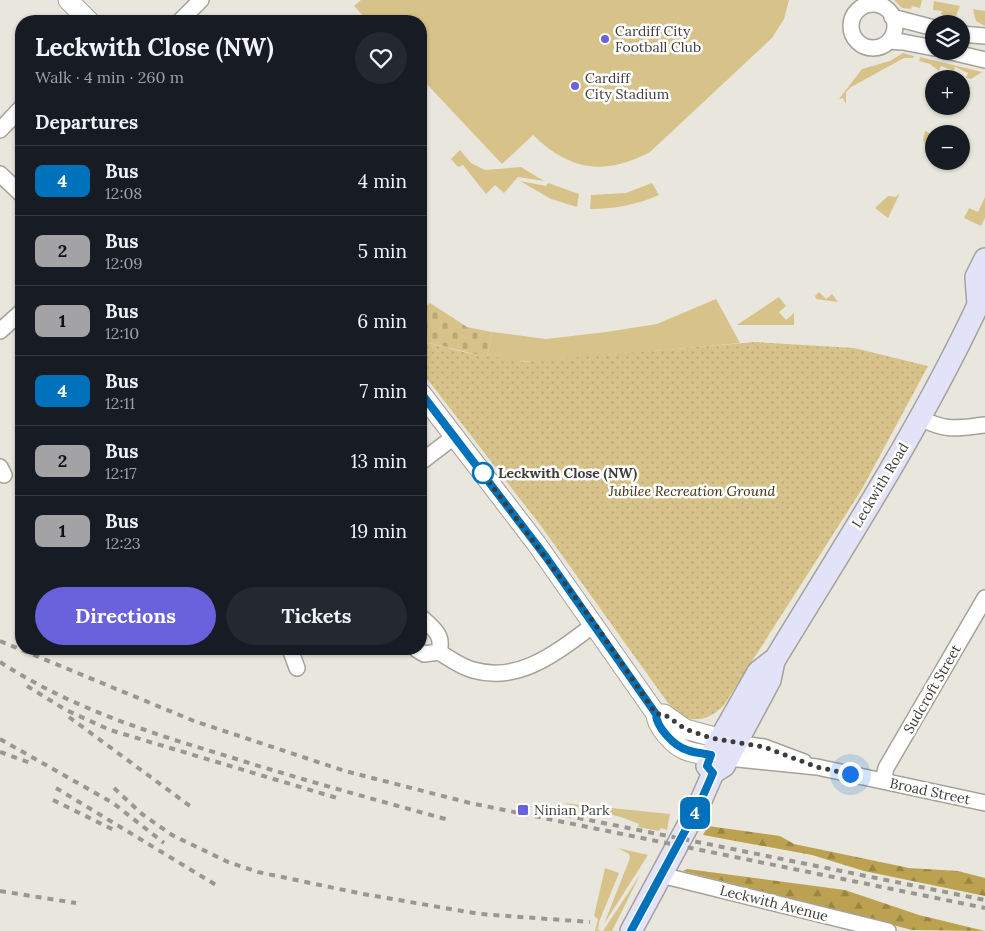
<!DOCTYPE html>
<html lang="en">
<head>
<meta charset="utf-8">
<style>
  body { margin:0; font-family:Lora,serif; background:#242831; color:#f1f3f6; height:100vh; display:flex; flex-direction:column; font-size:19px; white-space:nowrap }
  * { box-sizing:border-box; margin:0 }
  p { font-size:16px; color:#9ea1a6 }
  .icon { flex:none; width:28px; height:28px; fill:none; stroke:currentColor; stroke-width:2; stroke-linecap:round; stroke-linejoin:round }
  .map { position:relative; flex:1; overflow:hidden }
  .drawer { position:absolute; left:15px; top:15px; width:412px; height:640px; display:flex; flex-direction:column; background:#171b24; border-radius:20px; box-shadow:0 1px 4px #0004 }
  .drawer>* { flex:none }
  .badge { padding:0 10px; border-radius:8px; font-size:18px; line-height:32px }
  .controls { position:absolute; left:925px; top:15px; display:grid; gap:10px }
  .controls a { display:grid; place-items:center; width:45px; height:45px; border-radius:50%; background:#171b24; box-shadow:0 1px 4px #0004; font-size:25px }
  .you { position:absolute; width:25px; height:25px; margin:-12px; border:4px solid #fff; border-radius:50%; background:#1a73e8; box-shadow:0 0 0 8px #1a73e833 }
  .map>.badge { position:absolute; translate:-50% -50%; box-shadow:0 0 0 2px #fff }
  h2 { padding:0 20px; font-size:19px; line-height:45px }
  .round { display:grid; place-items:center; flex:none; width:52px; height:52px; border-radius:26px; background:#242831 }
  .head { display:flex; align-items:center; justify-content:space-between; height:85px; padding:0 20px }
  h1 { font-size:24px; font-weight:700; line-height:38px }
  .action { display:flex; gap:10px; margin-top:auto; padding:10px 20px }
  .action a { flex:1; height:58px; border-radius:30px; background:#6a62dc; color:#fff; font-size:20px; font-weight:700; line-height:58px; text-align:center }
  .action a+a { background:#242831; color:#f1f3f6 }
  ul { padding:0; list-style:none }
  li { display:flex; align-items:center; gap:15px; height:70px; padding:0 20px; border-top:1px solid #363941 }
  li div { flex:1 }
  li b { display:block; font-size:19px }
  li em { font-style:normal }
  li .badge { min-width:55px; font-weight:700; text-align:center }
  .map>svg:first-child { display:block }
  .green { fill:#d7c389 }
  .forest { fill:url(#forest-firs) }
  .cemetery { fill:url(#cemetery-stones) }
  .park { fill:url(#park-dots) }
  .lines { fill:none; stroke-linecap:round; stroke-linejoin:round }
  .minor-casing { stroke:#a4a29a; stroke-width:18 }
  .tertiary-casing { stroke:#a4a29a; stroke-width:21 }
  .secondary-casing { stroke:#a4a29a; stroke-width:24 }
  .minor { stroke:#fff; stroke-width:15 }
  .tertiary { stroke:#fff; stroke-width:19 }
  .secondary { stroke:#e2e2f8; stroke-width:21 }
  .rail { stroke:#9a9791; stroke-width:4; stroke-dasharray:6 6; stroke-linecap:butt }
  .line-casing { stroke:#fff; stroke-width:11 }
  .line { stroke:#0072bc; stroke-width:8 }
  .walk { stroke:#3d3c38; stroke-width:5; stroke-dasharray:0 9 }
  .poi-dot { fill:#6a62dc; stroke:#fff; stroke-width:2 }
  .stop-dot { fill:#fff; stroke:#0072bc; stroke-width:2.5 }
  .labels { text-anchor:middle; stroke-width:5; stroke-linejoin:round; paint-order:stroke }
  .poi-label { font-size:14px; fill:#3d3c38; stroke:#fff; text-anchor:start }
  .stop-label { font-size:14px; font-weight:bold; fill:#3d3c38; stroke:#fff; text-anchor:start }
  .street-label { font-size:14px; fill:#3d3c38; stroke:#fff }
  .park-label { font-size:14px; font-style:italic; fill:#3a2f0a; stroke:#fff }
</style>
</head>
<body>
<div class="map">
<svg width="985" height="931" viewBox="0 0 985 931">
  <defs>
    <pattern id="forest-firs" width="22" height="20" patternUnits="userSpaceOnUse" patternTransform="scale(1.25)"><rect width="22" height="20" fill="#bca250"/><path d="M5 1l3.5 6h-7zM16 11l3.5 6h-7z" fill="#9a8543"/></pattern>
    <pattern id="cemetery-stones" width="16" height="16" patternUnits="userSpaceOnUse" patternTransform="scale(1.25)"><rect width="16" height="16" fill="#d7c389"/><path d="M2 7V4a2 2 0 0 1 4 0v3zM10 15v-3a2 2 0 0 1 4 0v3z" fill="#b9a877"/></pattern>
    <pattern id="park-dots" width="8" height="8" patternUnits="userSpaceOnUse" patternTransform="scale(1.25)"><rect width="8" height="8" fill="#d7c389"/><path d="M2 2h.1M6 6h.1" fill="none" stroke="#b9a877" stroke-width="1.8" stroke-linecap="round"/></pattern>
  </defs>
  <rect width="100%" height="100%" fill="#e9e6dd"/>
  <path class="green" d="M361,0H789L784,19L772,38L650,152C604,176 570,171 533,135L502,164L421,78V21H368L354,6Z
    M894,0H922L920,8L912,6L911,9L902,8Z
    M934,1L960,6L956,16L948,20L941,14L942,11L933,10Z
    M973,9L985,11V26L976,21Z
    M903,53L914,56L913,58H904L851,87L846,92V104L843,98L839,99L862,69L890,61Z
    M920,57L982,72L971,79L966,78L968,73L955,67L954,71L941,66L939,71L930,64L919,61Z
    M925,131L934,135L927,149L923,140Z
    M460,150L471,163L485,170L521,167L544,181L518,177L504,193L495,185L486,194L463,165L458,167L451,159Z
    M520,181L546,186L548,183L579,194L577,207L551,199Z
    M652,183L659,195C636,205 614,209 590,209L591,195L626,193Z
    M900,193L888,218L875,208L888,196L896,197Z
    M985,197V218L981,226L964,218L969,208L978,212Z
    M819,292L826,299L832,294L838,302L816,299L815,296Z
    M779,297L786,306L779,312L786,320L794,313V325H737Z
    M716,299L740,343L539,362L508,361L487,357L492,332L546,339L606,332L657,324Z
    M562,803L670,814L667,830L661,828L659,831L638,827L639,824L621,817Z
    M618,848L648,855L604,924L630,858L629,854Z
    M605,868L619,873L599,922L598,930L602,931H595L598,919L594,916Z
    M640,875L612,931H603Z"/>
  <path class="forest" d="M708,826L780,836L794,844L909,868L958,871L985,878V896L864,871L812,855L703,835Z
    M687,869L845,890L919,915L985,931L912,930L683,871Z"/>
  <path class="cemetery" d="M430,303L467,327L492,332L487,357L421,341V311Z"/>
  <path class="park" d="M421,341L468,353L524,362L755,342L854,348L928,366L862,489L724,705C709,721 691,725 673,710L541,526L421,371Z"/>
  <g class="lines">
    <g class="minor-casing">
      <path id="minor" d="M851 26a22 22 0 1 1 44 0a22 22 0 1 1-44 0Z
        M892,17L934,28
        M180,21L201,0
        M961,34L985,36
        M889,41L903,42L934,48
        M947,51L985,60
        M0,130L21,108
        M0,174L21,194
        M0,331L21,312
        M920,418C948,432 956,428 985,425
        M421,462L455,436
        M0,467L4,475
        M421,617C433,628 444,635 439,652
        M290,649L297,668
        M416,649L424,654L439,652
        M439,652C449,658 461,667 473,670C521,684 559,650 595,624
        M736,743L764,747L804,762
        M728,758L817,767L985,803
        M883,781L886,768L985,598
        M661,875L888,931"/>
    </g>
    <g class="tertiary-casing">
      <path id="tertiary" d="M68,0L89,21
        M421,393L536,543L656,714C656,726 673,745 685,750C697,755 712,755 725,757
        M656,714H664L685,729L733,742"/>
    </g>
    <g class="secondary-casing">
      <path id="secondary" d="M978,305L976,277L985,259
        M713,773L707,766L711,755L758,672L772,661
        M631,931L699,805L713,773L724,766L770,680L774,661C845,544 920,429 978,305L985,300"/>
    </g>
    <use href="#minor" class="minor"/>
    <use href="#tertiary" class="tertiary"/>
    <use href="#secondary" class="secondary"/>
    <path class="rail" d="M0,641L194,721L345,771L470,803L985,908
      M0,662C71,708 150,733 230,757C303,780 376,800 449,820
      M27,686L66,710L110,730L337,798
      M69,717L190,806
      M0,739L113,803L164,843
      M0,752L31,763
      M56,788L216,885
      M114,788L142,814L172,835L228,862L258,872L363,894L480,914L590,922
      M53,800L116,831
      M554,813L985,900
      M0,891L76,903"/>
  </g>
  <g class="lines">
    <g class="line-casing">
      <path id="line" d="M421,393L546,557L656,714C656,727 674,746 687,750C694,753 703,753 711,755L707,766L713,773L699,805L631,931"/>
    </g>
    <use href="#line" class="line"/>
    <path class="walk" d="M483,473L478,467L595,624L656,714H664L685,729L711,738L764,747L817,767L850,774"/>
  </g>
  <g class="poi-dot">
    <circle cx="605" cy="39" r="5"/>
    <circle cx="575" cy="86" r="5"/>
    <rect x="517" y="804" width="12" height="12" rx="2.5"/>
  </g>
  <circle class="stop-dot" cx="483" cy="473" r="10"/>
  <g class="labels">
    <g class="poi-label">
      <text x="615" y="36">Cardiff City<tspan x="615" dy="16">Football Club</tspan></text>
      <text x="585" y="83">Cardiff<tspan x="585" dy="16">City Stadium</tspan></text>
      <text x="534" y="815">Ninian Park</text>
    </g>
    <g class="stop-label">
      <text x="498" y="478">Leckwith Close (NW)</text>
    </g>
    <g class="street-label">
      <text transform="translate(880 485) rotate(-59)" y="5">Leckwith Road</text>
      <text transform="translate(932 689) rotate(-60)" y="5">Sudcroft Street</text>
      <text transform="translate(930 791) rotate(12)" y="5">Broad Street</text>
      <text transform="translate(774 903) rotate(14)" y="5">Leckwith Avenue</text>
    </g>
    <g class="park-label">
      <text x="692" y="496">Jubilee Recreation Ground</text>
    </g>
  </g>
</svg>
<div class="controls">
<a><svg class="icon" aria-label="layers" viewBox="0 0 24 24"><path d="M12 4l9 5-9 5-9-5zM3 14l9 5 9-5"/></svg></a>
<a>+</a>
<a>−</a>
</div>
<div class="you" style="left:850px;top:774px"></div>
<b class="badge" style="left:695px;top:813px;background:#0072bc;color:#fff">4</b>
<section class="drawer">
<div class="head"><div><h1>Leckwith Close (NW)</h1><p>Walk · 4 min · 260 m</p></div><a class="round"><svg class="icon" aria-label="heart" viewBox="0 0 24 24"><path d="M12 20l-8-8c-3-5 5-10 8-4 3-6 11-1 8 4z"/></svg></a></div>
<h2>Departures</h2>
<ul>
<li><span class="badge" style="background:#0072bc;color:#fff">4</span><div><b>Bus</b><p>12:08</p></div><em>4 min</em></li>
<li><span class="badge" style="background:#a3a3a5;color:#111">2</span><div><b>Bus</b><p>12:09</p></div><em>5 min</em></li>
<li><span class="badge" style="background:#a3a3a5;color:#111">1</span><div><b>Bus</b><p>12:10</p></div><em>6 min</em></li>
<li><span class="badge" style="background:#0072bc;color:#fff">4</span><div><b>Bus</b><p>12:11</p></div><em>7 min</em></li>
<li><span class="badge" style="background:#a3a3a5;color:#111">2</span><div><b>Bus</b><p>12:17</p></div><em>13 min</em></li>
<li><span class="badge" style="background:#a3a3a5;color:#111">1</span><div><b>Bus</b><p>12:23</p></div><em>19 min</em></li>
</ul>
<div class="action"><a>Directions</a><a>Tickets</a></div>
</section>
</div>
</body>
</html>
